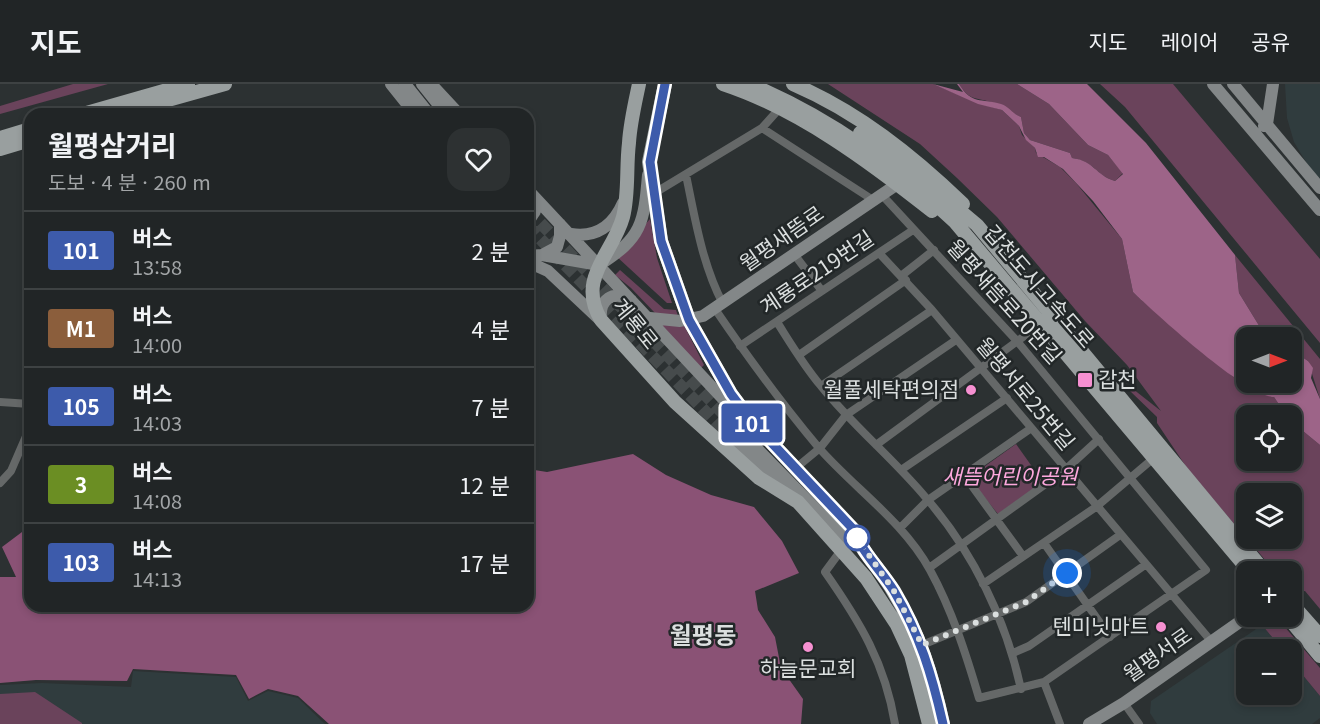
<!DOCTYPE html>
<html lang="ko">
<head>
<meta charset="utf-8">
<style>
  body { margin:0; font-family:Georgia,"Noto Sans KR",serif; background:#2d3132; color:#f1f3f6; height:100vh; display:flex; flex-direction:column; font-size:22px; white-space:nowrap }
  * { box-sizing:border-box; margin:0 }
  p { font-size:20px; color:#a2a5a7 }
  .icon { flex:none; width:33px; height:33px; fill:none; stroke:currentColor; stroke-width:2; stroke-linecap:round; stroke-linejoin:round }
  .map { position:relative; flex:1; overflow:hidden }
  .panel { position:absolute; left:24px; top:24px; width:510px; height:504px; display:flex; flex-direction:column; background:#212526; border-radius:18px; box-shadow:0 3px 9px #0003,0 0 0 2px #3e4243 }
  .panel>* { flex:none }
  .badge { padding:0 12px; border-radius:4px; font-size:21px; line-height:39px }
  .needle { width:39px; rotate:90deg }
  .buttons { position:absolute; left:1236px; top:243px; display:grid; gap:12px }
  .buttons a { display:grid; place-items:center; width:66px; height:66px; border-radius:12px; background:#212526; box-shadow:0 3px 9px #0003,0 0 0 2px #3e4243; font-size:30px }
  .you { position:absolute; width:30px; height:30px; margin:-15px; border:4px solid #fff; border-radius:50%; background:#1a73e8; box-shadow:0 0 0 9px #1a73e833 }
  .map>.badge { position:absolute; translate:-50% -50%; box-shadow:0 0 0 3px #fff }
  .round { display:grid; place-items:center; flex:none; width:63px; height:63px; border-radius:18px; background:#2d3132 }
  .head { display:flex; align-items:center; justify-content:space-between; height:102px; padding:0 24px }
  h1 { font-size:28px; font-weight:700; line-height:45px }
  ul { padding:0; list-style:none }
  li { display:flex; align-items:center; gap:18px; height:78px; padding:0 24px; border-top:2px solid #3e4243 }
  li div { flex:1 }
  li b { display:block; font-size:22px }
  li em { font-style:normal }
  li .badge { min-width:66px; font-weight:700; text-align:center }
  header { display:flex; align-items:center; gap:36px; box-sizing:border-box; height:84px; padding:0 30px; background:#212526; border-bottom:2px solid #3e4243 }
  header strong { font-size:28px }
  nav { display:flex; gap:33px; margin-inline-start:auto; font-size:21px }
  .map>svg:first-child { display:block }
  .built { fill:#303c3e }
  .green { fill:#6a435b }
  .forest { fill:#8a5275 }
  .water { fill:#9d6488 }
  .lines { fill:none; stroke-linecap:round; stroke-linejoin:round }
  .secondary-tunnel { stroke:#464b4c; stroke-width:12; stroke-dasharray:12 6; stroke-linecap:butt }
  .street { stroke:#656868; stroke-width:8 }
  .secondary { stroke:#838788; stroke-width:12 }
  .primary { stroke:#999f9f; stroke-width:14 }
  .line-casing { stroke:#fff; stroke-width:14 }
  .line { stroke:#3d5bab; stroke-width:9 }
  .walk { stroke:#dbdfdf; stroke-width:6; stroke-dasharray:0 10.8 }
  .poi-dot { fill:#f690d1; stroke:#222728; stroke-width:2 }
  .stop-dot { fill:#fff; stroke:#3d5bab; stroke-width:3 }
  .labels { text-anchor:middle; stroke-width:5; stroke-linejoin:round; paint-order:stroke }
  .street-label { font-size:21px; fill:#dbdfdf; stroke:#222728 }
  .poi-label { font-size:21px; fill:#dbdfdf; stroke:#222728; text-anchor:end }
  .park-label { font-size:21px; font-style:italic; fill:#fda8dd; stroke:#222728 }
  .quarter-label { font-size:24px; font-weight:bold; fill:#dbdfdf; stroke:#222728 }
</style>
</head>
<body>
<header>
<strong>지도</strong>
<nav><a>지도</a><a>레이어</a><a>공유</a></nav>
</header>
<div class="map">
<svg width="1320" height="640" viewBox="0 0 1320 640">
  <rect width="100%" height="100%" fill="#2c3132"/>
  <path class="built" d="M1285,0H1320V94L1315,93L1294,58L1287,34Z
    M1262,541L1282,565L1246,566V610H1292V578L1320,612V634L1312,640H1157L1150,629L1151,617Z
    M133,587L236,593L248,617L268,607L298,614L325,640H0V601L42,599L131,603Z"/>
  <path class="green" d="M73,0H108L0,30V22Z
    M828,0H933L978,19L1002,26L1019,42L1022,51L1035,64L1036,69L1060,83L1076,99L1122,155L1133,208L1139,214L1242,300L1274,313L1286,331L1246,332V376H1292V338L1320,361V525L1305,507L1293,509L1292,488L1274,487L1247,454H1292V410H1246V454L1187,384L1157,339V333L1130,307L1133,305L1161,327L1127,281L1085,237L997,133L957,94L920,60Z
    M959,0H1017L1049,20L1088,61L1108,71L1123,89L1115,97C1095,91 1096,78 1072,74L1070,69L1030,56L1024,49L1021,33C1011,29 1001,21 991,18C974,13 970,17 959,0Z
    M1100,0H1173L1320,175V259L1125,23Z
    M650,135L657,174L672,219H667L616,172Z
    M1235,171L1320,275V315L1308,277L1292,266V254L1266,253L1239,209Z
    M620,186L664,225L676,226L678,232L655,229L631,204L615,191Z
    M663,239L684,241L704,281L701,284L663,243Z
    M1016,360L1043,398L998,430L972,398L974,390Z
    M1271,536L1278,537L1284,542L1320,584V612L1292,578V566L1282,565L1262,541Z
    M35,608L82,639V640H0V610Z"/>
  <path class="forest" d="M633,370L666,391L711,411L754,423L782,457L799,489L755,507L758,526L775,553L781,584L803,615L801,640H329L298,612L268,605L249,615L236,591L133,585L127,597L36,596L0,599V493H16L2,463L30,442V522H528V385L547,388Z"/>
  <path class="water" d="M933,0L963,8L957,0H959C972,21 981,14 1001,20C1010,23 1012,30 1021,33L1024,49L1030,56L1070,69L1072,74C1095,77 1095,91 1115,97L1123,90L1108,71L1088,61L1049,20L1017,0H1087L1146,59L1235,171L1239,209L1266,253L1246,254V298H1292V266L1308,277L1313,284L1311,294L1320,315V361L1292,338V332L1286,331L1274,313C1246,312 1162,235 1138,213L1133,208L1122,155L1093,117L1063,85L1044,73H1038L1035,64L1026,56L1019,42L1002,26L978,20Z"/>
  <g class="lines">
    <path class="secondary-tunnel" d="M528,126L734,341
      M528,142L726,349"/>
    <path class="street" d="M762,44L873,116
      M686,91C695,134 702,180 723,220
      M653,110L762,44L779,25
      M879,169L932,226L1211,557
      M794,170L822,207
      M901,192L934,166
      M715,225C747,272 782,320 819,364C855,405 903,437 930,486C952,526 966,570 979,614L1044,598L1206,486L1017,257L882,111
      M777,238C791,260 804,282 821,302C853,342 894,375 927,415C973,468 1006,536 1021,605
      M740,262L913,146
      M799,271L906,196
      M821,302L932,226
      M0,318L30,320
      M876,361L1042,239
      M797,383L820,364L846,331L956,256
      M901,386L1007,314
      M964,391L1023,472
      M0,399L11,387L30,343
      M900,444L928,416L1030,345
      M1044,459L1110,553
      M842,465L825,488C860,538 885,579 895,640
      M929,484L1065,386L1099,355
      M983,500L1096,423L1155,373
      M922,561L1026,518L1120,451
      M1013,569L1029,562L1145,481
      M1044,598L1060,640
      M1124,619L1139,640"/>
    <path class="secondary" d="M391,0L415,30
      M405,0L429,30
      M422,0L446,30
      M431,0L459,30
      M1213,0L1320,126
      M1233,0L1320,104
      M1264,42L1267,40L1273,0
      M528,106L725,317L745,335
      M528,138L535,127L532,112
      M571,150C596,154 613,142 623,119
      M542,171L557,163L560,152V140
      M528,172L542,171L599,181C642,154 644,139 648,91
      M528,178L548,187L599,235
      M650,234L680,237L703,232L896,101
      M601,235C599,215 613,206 631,216
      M734,341L844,454L859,461
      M726,349L781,403
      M1089,640L1124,619L1248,532"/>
    <path class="primary" d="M639,0C635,19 630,40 629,59C626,83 629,110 623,133C613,170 576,194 601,236L675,318L759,394L798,418L866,494L897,541L911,571L929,640
      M665,0L649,78L661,157L689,236L731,310L752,338L853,446C862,469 881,486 893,507C920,551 932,591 943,640
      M723,0C799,25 870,78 932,127
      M749,0C826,32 894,80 955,138L1250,488
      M793,0C858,28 912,71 963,120
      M83,30L188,0
      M118,30L225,0
      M860,49L902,78L977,141L1265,488
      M0,54L30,45
      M0,65L30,56
      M1292,520L1320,552
      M1287,532L1320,572"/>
  </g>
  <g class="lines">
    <g class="line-casing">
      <path id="line" d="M665,0L650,78L661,157L689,236L731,310L752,338L854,446C862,469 881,486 894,507C920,551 932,591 943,640"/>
    </g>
    <use href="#line" class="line"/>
    <path class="walk" d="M857,454L894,507L922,561L1026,518L1067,489"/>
  </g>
  <g class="poi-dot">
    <rect x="1077" y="288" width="16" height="16" rx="3"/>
    <circle cx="971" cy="306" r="6"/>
    <circle cx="1161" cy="543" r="6"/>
    <circle cx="808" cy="563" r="6"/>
  </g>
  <circle class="stop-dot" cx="857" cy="454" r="12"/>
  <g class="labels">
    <g class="street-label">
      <text transform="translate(782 155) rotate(-35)" y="7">월평새뜸로</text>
      <text transform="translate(817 189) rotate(-34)" y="7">계룡로219번길</text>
      <text transform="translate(1039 203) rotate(49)" y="7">갑천도시고속도로</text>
      <text transform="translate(1004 218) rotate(48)" y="7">월평새뜸로20번길</text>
      <text transform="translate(635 240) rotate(51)" y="7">계룡로</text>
      <text transform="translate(1025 310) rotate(50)" y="7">월평서로25번길</text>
      <text transform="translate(1158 571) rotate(-35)" y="7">월평서로</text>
    </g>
    <g class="poi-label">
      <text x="1098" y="303" text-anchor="start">갑천</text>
      <text x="959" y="313">월풀세탁편의점</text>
      <text x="1149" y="550">텐미닛마트</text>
      <text x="808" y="592" text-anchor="middle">하늘문교회</text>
    </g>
    <g class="park-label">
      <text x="1010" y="400">새뜸어린이공원</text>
    </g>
    <g class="quarter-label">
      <text x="703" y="560">월평동</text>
    </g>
  </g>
</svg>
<div class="buttons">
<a><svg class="needle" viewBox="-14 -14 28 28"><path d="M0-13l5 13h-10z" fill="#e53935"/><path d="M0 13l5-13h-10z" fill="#a2a5a7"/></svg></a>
<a><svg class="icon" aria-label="locate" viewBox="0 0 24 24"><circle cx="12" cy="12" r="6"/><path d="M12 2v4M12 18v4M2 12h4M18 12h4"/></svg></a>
<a><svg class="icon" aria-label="layers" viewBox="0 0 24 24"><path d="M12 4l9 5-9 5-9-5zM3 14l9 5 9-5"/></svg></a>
<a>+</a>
<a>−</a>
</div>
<div class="you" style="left:1067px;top:489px"></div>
<b class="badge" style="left:752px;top:339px;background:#3d5bab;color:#fff">101</b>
<section class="panel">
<div class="head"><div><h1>월평삼거리</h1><p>도보 · 4 분 · 260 m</p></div><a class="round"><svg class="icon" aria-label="heart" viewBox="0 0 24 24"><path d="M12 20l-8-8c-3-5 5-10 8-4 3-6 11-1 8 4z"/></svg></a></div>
<ul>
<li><span class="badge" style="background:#3d5bab;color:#fff">101</span><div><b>버스</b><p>13:58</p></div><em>2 분</em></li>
<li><span class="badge" style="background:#8b5e3c;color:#fff">M1</span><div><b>버스</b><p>14:00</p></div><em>4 분</em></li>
<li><span class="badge" style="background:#3d5bab;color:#fff">105</span><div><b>버스</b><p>14:03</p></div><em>7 분</em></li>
<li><span class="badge" style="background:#6b8e23;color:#fff">3</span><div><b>버스</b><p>14:08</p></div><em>12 분</em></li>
<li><span class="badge" style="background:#3d5bab;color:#fff">103</span><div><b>버스</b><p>14:13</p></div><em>17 분</em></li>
</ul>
</section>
</div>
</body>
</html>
